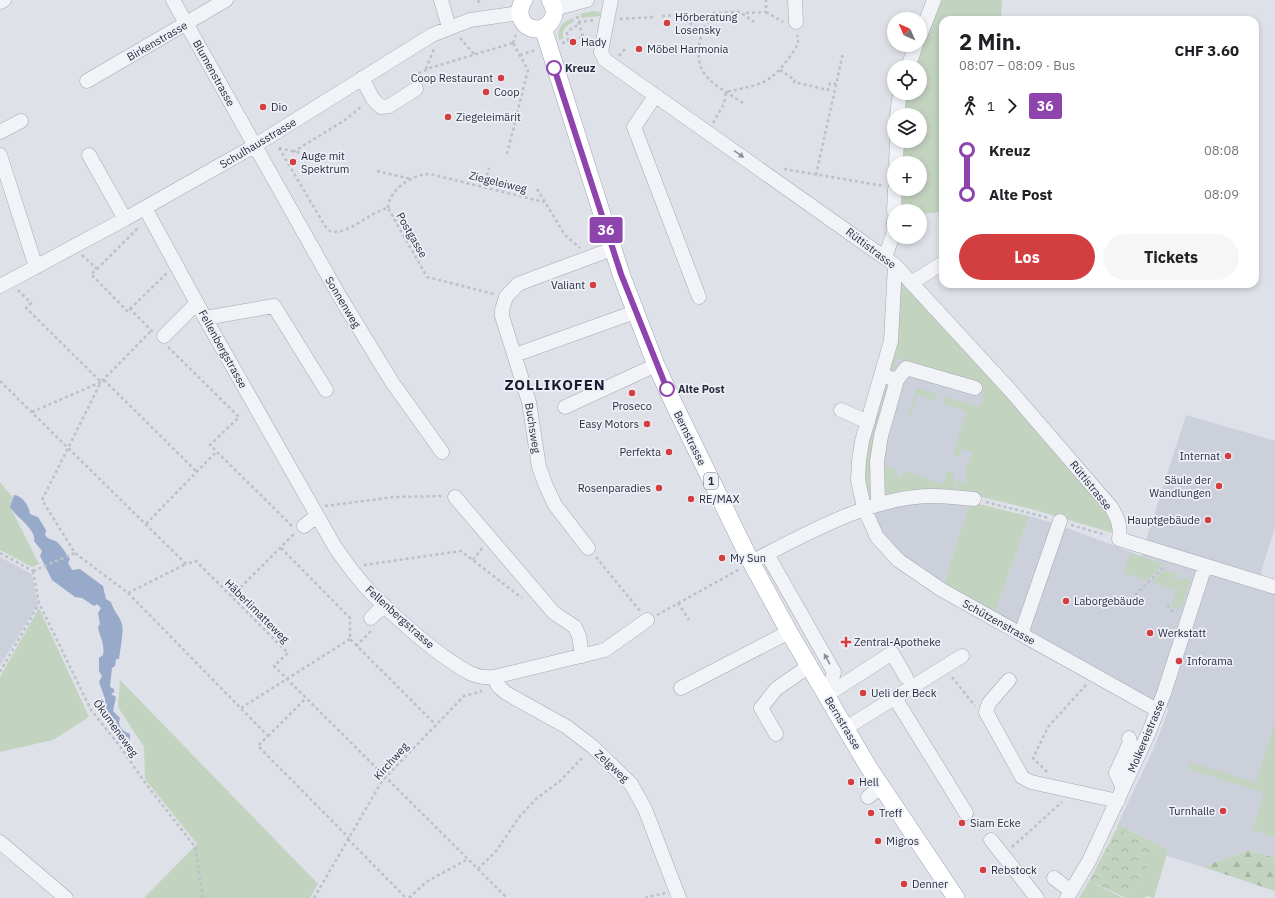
<!DOCTYPE html>
<html lang="de">
<head>
<meta charset="utf-8">
<style>
  body { margin:0; font-family:"IBM Plex Sans",sans-serif; background:#f6f6f6; color:#202124; height:100vh; display:flex; flex-direction:column; font-size:15px; white-space:nowrap }
  * { box-sizing:border-box; margin:0 }
  p { font-size:13px; color:#757577 }
  .icon { flex:none; width:22px; height:22px; fill:none; stroke:currentColor; stroke-width:2; stroke-linecap:round; stroke-linejoin:round }
  .map { position:relative; flex:1; overflow:hidden }
  .drawer { position:absolute; left:939px; top:16px; width:320px; height:272px; display:flex; flex-direction:column; background:#fff; border-radius:12px; box-shadow:0 2px 6px #0003 }
  .drawer>* { flex:none }
  .badge { padding:0 8px; border-radius:3px; font-size:14px; line-height:26px }
  .needle { width:26px; rotate:315deg }
  .buttons { position:absolute; left:887px; top:12px; display:grid; gap:8px }
  .buttons a { display:grid; place-items:center; width:40px; height:40px; border-radius:50%; background:#fff; box-shadow:0 2px 6px #0003; font-size:20px }
  .map>.badge { position:absolute; translate:-50% -50%; box-shadow:0 0 0 2px #fff }
  .legs { display:flex; align-items:center; gap:6px; height:44px; padding:0 20px; font-size:13px }
  .legs p { margin-inline-start:auto }
  .headline { display:flex; align-items:center; justify-content:space-between; height:68px; padding:0 20px }
  h1 { font-size:22px; font-weight:800; line-height:30px }
  .action { display:flex; gap:8px; margin-top:auto; padding:8px 20px }
  .action a { flex:1; height:46px; border-radius:24px; background:#d33e41; color:#fff; font-size:16px; font-weight:800; line-height:46px; text-align:center }
  .action a+a { background:#f6f6f6; color:#202124 }
  ul { padding:0 20px; list-style:none }
  li { display:flex; align-items:center; gap:14px; height:44px; font-size:15px }
  li i { display:grid; place-items:center; width:6px; height:100%; margin:0 5px; background:currentColor }
  li i::after { content:''; width:10px; height:10px; margin:-5px; border:3px solid; border-radius:50%; background:#fff }
  li p { margin-inline-start:auto }
  li:first-child i { background:linear-gradient(#0000 50%,currentColor 0) }
  li:last-child i { background:linear-gradient(currentColor 50%,#0000 0) }
  .map>svg:first-child { display:block }
  .built { fill:#ccd0db }
  .green { fill:#c2d3bf }
  .forest { fill:url(#forest-firs) }
  .park { fill:url(#park-crowns) }
  .water { fill:#98aaca }
  .lines { fill:none; stroke-linecap:round; stroke-linejoin:round }
  .minor-casing { stroke:#a4a7b3; stroke-width:15 }
  .major-casing { stroke:#9da4b5; stroke-width:18 }
  .path { stroke:#bcc0c7; stroke-width:2.5; stroke-dasharray:3 3; stroke-linecap:butt }
  .minor { stroke:#f1f3f7; stroke-width:14 }
  .major { stroke:#fff; stroke-width:17 }
  .oneway { fill:#8c909c }
  .line-1-casing { stroke:#fff; stroke-width:9 }
  .line-1 { stroke:#8e44ad; stroke-width:6 }
  .poi-dot { fill:#d33e41; stroke:#eef0f6; stroke-width:1.5 }
  .stop-1-dot { fill:#fff; stroke:#8e44ad; stroke-width:2 }
  .labels { text-anchor:middle; stroke-width:3.5; stroke-linejoin:round; paint-order:stroke }
  .shield { fill:#eef0f6; stroke:#636877; stroke-width:1 }
  .shield-label { font-size:10px; font-weight:bold; fill:#272d40 }
  .poi-label { font-size:11px; fill:#272d40; stroke:#eef0f6; text-anchor:start }
  .street-label { font-size:11px; fill:#272d40; stroke:#eef0f6 }
  .stop-label { font-size:11px; font-weight:bold; fill:#272d40; stroke:#eef0f6; text-anchor:start }
  .district-label { font-size:15px; font-weight:bold; letter-spacing:1px; fill:#191e31; stroke:#eef0f6 }
</style>
</head>
<body>
<div class="map">
<svg width="1275" height="898" viewBox="0 0 1275 898">
  <defs>
    <pattern id="forest-firs" width="22" height="20" patternUnits="userSpaceOnUse"><rect width="22" height="20" fill="#c2d3bf"/><path d="M5 1l3.5 6h-7zM16 11l3.5 6h-7z" fill="#a7b5a5"/></pattern>
    <pattern id="park-crowns" width="20" height="18" patternUnits="userSpaceOnUse"><rect width="20" height="18" fill="#c2d3bf"/><path d="M2 6a3 3 0 1 1 6 0M12 15a3 3 0 1 1 6 0" fill="none" stroke="#a7b5a5"/></pattern>
  </defs>
  <rect width="100%" height="100%" fill="#dfe1e9"/>
  <path class="built" d="M899,280L1006,391L944,584L903,556L883,533L873,514L866,490V484Z
    M1186,415L1275,441V528L1261,572L1262,576L1275,583V858L1248,850L1203,867L1167,856L1168,850L1118,824L1153,750L1169,709L995,613L1029,516L1054,523L1141,556Z
    M0,557L32,574L38,604L0,666Z"/>
  <path class="green" d="M939,0H1002L1001,20H943V212L920,214V211H899V189H920V163H900L901,141H920V115H901L905,93H920V67H912Z
    M593,11L599,12L601,16L582,18L580,14Z
    M573,18L574,22C565,25 562,30 563,39L559,40C557,28 562,22 573,18Z
    M901,280L972,356L1112,515L1113,533L1031,509L973,495L954,493L958,481L964,483L968,471L965,470L973,452L961,449L960,458L953,456L966,411L942,403L944,396L979,407L984,395L983,387L977,385V382L897,358L894,365L898,367L896,369H891Z
    M886,386H888L873,443L869,473L873,478L872,493L867,491L865,470L868,443Z
    M917,388L936,393L935,396L937,397L936,401L917,395L910,418L908,417Z
    M887,466L896,469L894,475L901,478L904,471L943,484L948,470L954,472L952,479L956,480L952,493L888,495C884,489 883,473 887,466Z
    M0,482L13,498L10,507L39,564L32,567L0,550Z
    M970,502L1029,516L995,613L944,584Z
    M1131,553L1161,563L1162,565L1147,581L1123,573Z
    M1164,570L1179,574L1175,577V579L1183,580L1186,577L1189,578L1190,580L1181,610L1171,607L1177,590L1152,582Z
    M39,608L89,717L53,740L0,752V677Z
    M120,680L318,884L310,898H144L197,844L145,779L144,747L118,707Z
    M1275,723V837L1252,830L1264,793L1188,769L1190,762L1256,783Z
    M1118,824L1168,850L1154,898L1146,896L1145,898H1126L1157,849L1117,828Z
    M1089,881L1123,898H1079Z"/>
  <path class="forest" d="M1248,850L1275,858V891L1203,867Z"/>
  <path class="park" d="M1117,828L1158,849L1126,898L1089,881Z"/>
  <path class="water" d="M14,495C23,496 29,506 30,514L38,517L46,530L45,535C48,540 52,539 57,542C62,546 66,554 70,559L68,563L72,570L80,569L103,586L106,599L111,602C113,610 120,617 122,624C124,632 120,650 119,659H116L115,666L112,668L110,687L114,689V692L111,694L116,697L113,711L120,718C117,727 123,731 130,734V741L128,737L124,738L117,727L116,720C108,717 106,714 105,706L107,704L104,702L105,699L99,682L102,676L99,671V658L103,655C105,642 100,639 98,627L100,624L98,613L101,608L97,604L94,606L82,598L75,597L52,580L40,556L42,551L34,541C37,530 16,517 10,507Z"/>
  <g class="lines">
    <g class="minor-casing">
      <path id="minor" d="M173,0L340,297L392,382L442,452
        M441,0L449,27
        M611,0L601,52L605,60L895,265L1010,390L1111,507C1118,518 1121,527 1119,539L1275,587
        M795,0L796,22
        M0,2L4,0
        M554,9L587,0
        M920,36L934,0
        M908,67L916,45
        M362,78L373,99L381,107L389,106L416,89
        M87,81L226,0
        M655,96L634,127L699,297
        M897,115L900,93
        M0,132L21,121
        M0,155L36,267
        M89,155L125,219
        M896,163L897,141
        M145,208L205,318L335,547C346,563 358,579 371,593C396,618 439,657 470,673C478,677 485,678 494,677L605,650L647,620
        M894,211L895,189
        M885,257L893,235L894,221
        M895,265L891,341L862,441L859,461L858,480L864,508L877,537L898,560L942,590L1157,710
        M911,283L943,263
        M0,286L125,219L254,146L432,35L470,20L520,13
        M205,318L274,306L326,390
        M164,336L197,303
        M515,355L635,312
        M897,380L906,368L975,388
        M565,407L656,365
        M841,410L868,422
        M455,497L554,613L575,627L579,636L582,656
        M878,504L877,461L881,436L897,380L881,375
        M304,526L317,516
        M588,548L555,505L546,486L539,467L529,402L502,316V310L506,297L518,284L612,249
        M767,554L834,672L827,695
        M751,562C804,535 873,495 934,496C947,496 961,498 974,499
        M371,618L384,605
        M1021,634L1060,521
        M494,677L498,686L506,693L567,727L593,747L631,784L645,809L679,898
        M1009,680L989,703L986,712L1022,777L1031,782L1118,801
        M681,688L789,632
        M827,695L892,653L906,677
        M895,698L966,813
        M846,728L962,656
        M776,734L761,708L776,689L809,666
        M1123,788L1116,773L1130,742L1129,738
        M868,797L882,786
        M991,840L1037,898
        M0,842L66,898
        M1054,878L1071,891
        M1067,898L1089,861L1149,732L1164,693L1205,566"/>
    </g>
    <g class="major-casing">
      <path id="major" d="M524,0C520,5 519,11 521,18C530,41 566,24 550,0
        M543,28L621,274L656,365L673,402L751,562L789,632L869,768L956,898"/>
    </g>
    <path class="path" d="M478,0L480,5
      M766,12L783,22
      M746,13L766,12V0
      M577,16L583,37L591,42
      M662,16L678,15L702,31
      M620,19L655,17
      M578,22L595,20
      M460,38L474,54
      M568,41L567,33L573,27L579,25
      M513,43L516,35
      M562,43L583,37
      M520,55L536,50
      M619,56L625,49
      M426,69L434,49
      M780,70L795,80L794,82L828,90L830,83L836,84
      M413,76L430,68L513,43
      M743,103C712,82 690,76 702,33C704,26 710,21 712,13L740,12L754,22
      M713,123L724,104L726,92C761,84 770,85 791,55C796,48 800,43 797,35
      M279,148L325,226L330,231C348,236 369,212 388,208L427,277L494,294
      M279,148L322,158
      M293,152L345,120L362,106
      M507,154L528,70L513,43
      M784,169L884,186
      M377,171L411,179
      M816,175L843,53
      M484,187L489,168
      M537,189L565,235L580,248
      M388,208C389,189 413,174 430,174L544,202
      M82,255L97,269L91,274L128,312L130,309L153,332
      M97,269L139,227
      M18,290L31,303L26,308L101,382L151,331
      M130,309L167,273
      M168,347L239,417L210,445L292,526
      M104,380L197,472
      M0,381L186,564L196,561L288,653L274,666L507,898
      M32,412L101,382L42,500L75,553L128,593L268,736L258,746L349,838
      M986,502L1049,518
      M325,506L394,497L444,496
      M146,524L217,451
      M1071,525L1106,535
      M281,548L350,618V639L436,725
      M0,553L33,571
      M596,557L640,611
      M473,560L482,548
      M364,565L461,551L522,598
      M33,571L39,603L91,710L119,745L146,784L195,847L203,898
      M33,571L75,553
      M128,593L186,564
      M1135,595L1165,566
      M232,596L294,534
      M678,603L689,620
      M1168,605L1170,610L1177,612
      M657,615L740,569
      M356,646L372,630
      M0,672L39,604
      M952,677L975,706
      M241,708L350,639
      M268,736L306,698
      M1047,772L1033,758L1048,727L1086,685
      M348,839L406,898
      M1012,847L1062,802
      M478,869L497,850L520,816L536,799L560,781L584,756
      M314,898L382,781L464,696L482,691
      M409,898L426,882L468,859
      M645,898L665,893"/>
    <use href="#minor" class="minor"/>
    <use href="#major" class="major"/>
  </g>
  <defs><path id="oneway-solid" d="M-6-.8H1V-3.2L6.5 0L1 3.2V.8H-6Z"/></defs>
  <g class="oneway">
    <use href="#oneway-solid" transform="translate(739 154) rotate(35)"/>
    <use href="#oneway-solid" transform="translate(827 659) rotate(-119)"/>
  </g>
  <g class="lines">
    <g class="line-1-casing">
      <path id="line-1" d="M554,68L621,274L667,389"/>
    </g>
    <use href="#line-1" class="line-1"/>
  </g>
  <g class="poi-dot">
    <circle cx="667" cy="23" r="4"/>
    <circle cx="573" cy="42" r="4"/>
    <circle cx="639" cy="49" r="4"/>
    <circle cx="501" cy="78" r="4"/>
    <circle cx="486" cy="92" r="4"/>
    <circle cx="263" cy="107" r="4"/>
    <circle cx="448" cy="117" r="4"/>
    <circle cx="293" cy="162" r="4"/>
    <circle cx="593" cy="285" r="4"/>
    <circle cx="632" cy="393" r="4"/>
    <circle cx="647" cy="424" r="4"/>
    <circle cx="669" cy="452" r="4"/>
    <circle cx="1228" cy="456" r="4"/>
    <circle cx="1219" cy="486" r="4"/>
    <circle cx="659" cy="488" r="4"/>
    <circle cx="691" cy="499" r="4"/>
    <circle cx="1208" cy="520" r="4"/>
    <circle cx="722" cy="558" r="4"/>
    <circle cx="1066" cy="601" r="4"/>
    <circle cx="1150" cy="633" r="4"/>
    <path d="M844 636h4v4h4v4h-4v4h-4v-4h-4v-4h4z"/>
    <circle cx="1179" cy="661" r="4"/>
    <circle cx="863" cy="693" r="4"/>
    <circle cx="851" cy="782" r="4"/>
    <circle cx="1223" cy="811" r="4"/>
    <circle cx="871" cy="813" r="4"/>
    <circle cx="962" cy="823" r="4"/>
    <circle cx="878" cy="841" r="4"/>
    <circle cx="983" cy="870" r="4"/>
    <circle cx="904" cy="884" r="4"/>
  </g>
  <g class="stop-1-dot">
    <circle cx="554" cy="68" r="7"/>
    <circle cx="667" cy="389" r="7"/>
  </g>
  <g class="labels">
    <rect class="shield" x="704" y="473" width="14" height="16" rx="3"/>
    <g class="shield-label">
      <text x="711" y="485">1</text>
    </g>
    <g class="poi-label">
      <text x="675" y="21">Hörberatung<tspan x="675" dy="13">Losensky</tspan></text>
      <text x="581" y="46">Hady</text>
      <text x="647" y="53">Möbel Harmonia</text>
      <text x="493" y="82" text-anchor="end">Coop Restaurant</text>
      <text x="494" y="96">Coop</text>
      <text x="271" y="111">Dio</text>
      <text x="456" y="121">Ziegeleimärit</text>
      <text x="301" y="160">Auge mit<tspan x="301" dy="13">Spektrum</tspan></text>
      <text x="585" y="289" text-anchor="end">Valiant</text>
      <text x="632" y="410" text-anchor="middle">Proseco</text>
      <text x="639" y="428" text-anchor="end">Easy Motors</text>
      <text x="661" y="456" text-anchor="end">Perfekta</text>
      <text x="1220" y="460" text-anchor="end">Internat</text>
      <text x="1211" y="484" text-anchor="end">Säule der<tspan x="1211" dy="13">Wandlungen</tspan></text>
      <text x="651" y="492" text-anchor="end">Rosenparadies</text>
      <text x="699" y="503">RE/MAX</text>
      <text x="1200" y="524" text-anchor="end">Hauptgebäude</text>
      <text x="730" y="562">My Sun</text>
      <text x="1074" y="605">Laborgebäude</text>
      <text x="1158" y="637">Werkstatt</text>
      <text x="854" y="646">Zentral-Apotheke</text>
      <text x="1187" y="665">Inforama</text>
      <text x="871" y="697">Ueli der Beck</text>
      <text x="859" y="786">Hell</text>
      <text x="1215" y="815" text-anchor="end">Turnhalle</text>
      <text x="879" y="817">Treff</text>
      <text x="970" y="827">Siam Ecke</text>
      <text x="886" y="845">Migros</text>
      <text x="991" y="874">Rebstock</text>
      <text x="912" y="888">Denner</text>
    </g>
    <g class="street-label">
      <text transform="translate(157 41) rotate(-30)" y="4">Birkenstrasse</text>
      <text transform="translate(214 73) rotate(61)" y="4">Blumenstrasse</text>
      <text transform="translate(258 143) rotate(-31)" y="4">Schulhausstrasse</text>
      <text transform="translate(498 182) rotate(14)" y="4">Ziegeleiweg</text>
      <text transform="translate(412 235) rotate(60)" y="4">Postgasse</text>
      <text transform="translate(871 248) rotate(37)" y="4">Rüttistrasse</text>
      <text transform="translate(343 302) rotate(59)" y="4">Sonnenweg</text>
      <text transform="translate(223 349) rotate(61)" y="4">Fellenbergstrasse</text>
      <text transform="translate(533 428) rotate(81)" y="4">Buchsweg</text>
      <text transform="translate(690 438) rotate(64)" y="4">Bernstrasse</text>
      <text transform="translate(1091 485) rotate(51)" y="4">Rüttistrasse</text>
      <text transform="translate(257 611) rotate(45)" y="4">Häberlimatteweg</text>
      <text transform="translate(400 617) rotate(42)" y="4">Fellenbergstrasse</text>
      <text transform="translate(999 622) rotate(29)" y="4">Schützenstrasse</text>
      <text transform="translate(843 723) rotate(59)" y="4">Bernstrasse</text>
      <text transform="translate(116 728) rotate(54)" y="4">Ökumeneweg</text>
      <text transform="translate(1146 736) rotate(-67)" y="4">Molkereistrasse</text>
      <text transform="translate(391 761) rotate(-48)" y="4">Kirchweg</text>
      <text transform="translate(612 766) rotate(43)" y="4">Zelgweg</text>
    </g>
    <g class="stop-label">
      <text x="565" y="72">Kreuz</text>
      <text x="678" y="393">Alte Post</text>
    </g>
    <g class="district-label">
      <text x="555" y="390">ZOLLIKOFEN</text>
    </g>
  </g>
</svg>
<div class="buttons">
<a><svg class="needle" viewBox="-14 -14 28 28"><path d="M0-13l5 13h-10z" fill="#e53935"/><path d="M0 13l5-13h-10z" fill="#757577"/></svg></a>
<a><svg class="icon" aria-label="locate" viewBox="0 0 24 24"><circle cx="12" cy="12" r="6"/><path d="M12 2v4M12 18v4M2 12h4M18 12h4"/></svg></a>
<a><svg class="icon" aria-label="layers" viewBox="0 0 24 24"><path d="M12 4l9 5-9 5-9-5zM3 14l9 5 9-5"/></svg></a>
<a>+</a>
<a>−</a>
</div>
<b class="badge" style="left:606px;top:230px;background:#8e44ad;color:#fff">36</b>
<section class="drawer">
<div class="headline"><div><h1>2 Min.</h1><p>08:07 – 08:09 · Bus</p></div><b>CHF 3.60</b></div>
<div class="legs"><svg class="icon" aria-label="walk" viewBox="0 0 24 24"><circle cx="13" cy="4" r="2"/><path d="M13 8l-2 6 4 7M11 14l-3 7M7 12l3-4h3l4 4"/></svg>1<svg class="icon" aria-label="forward" viewBox="0 0 24 24"><path d="M9 5l7 7-7 7"/></svg><b class="badge" style="background:#8e44ad;color:#fff">36</b></div>
<ul>
<li><i style="color:#8e44ad"></i><b>Kreuz</b><p>08:08</p></li>
<li><i style="color:#8e44ad"></i><b>Alte Post</b><p>08:09</p></li>
</ul>
<div class="action"><a>Los</a><a>Tickets</a></div>
</section>
</div>
</body>
</html>
